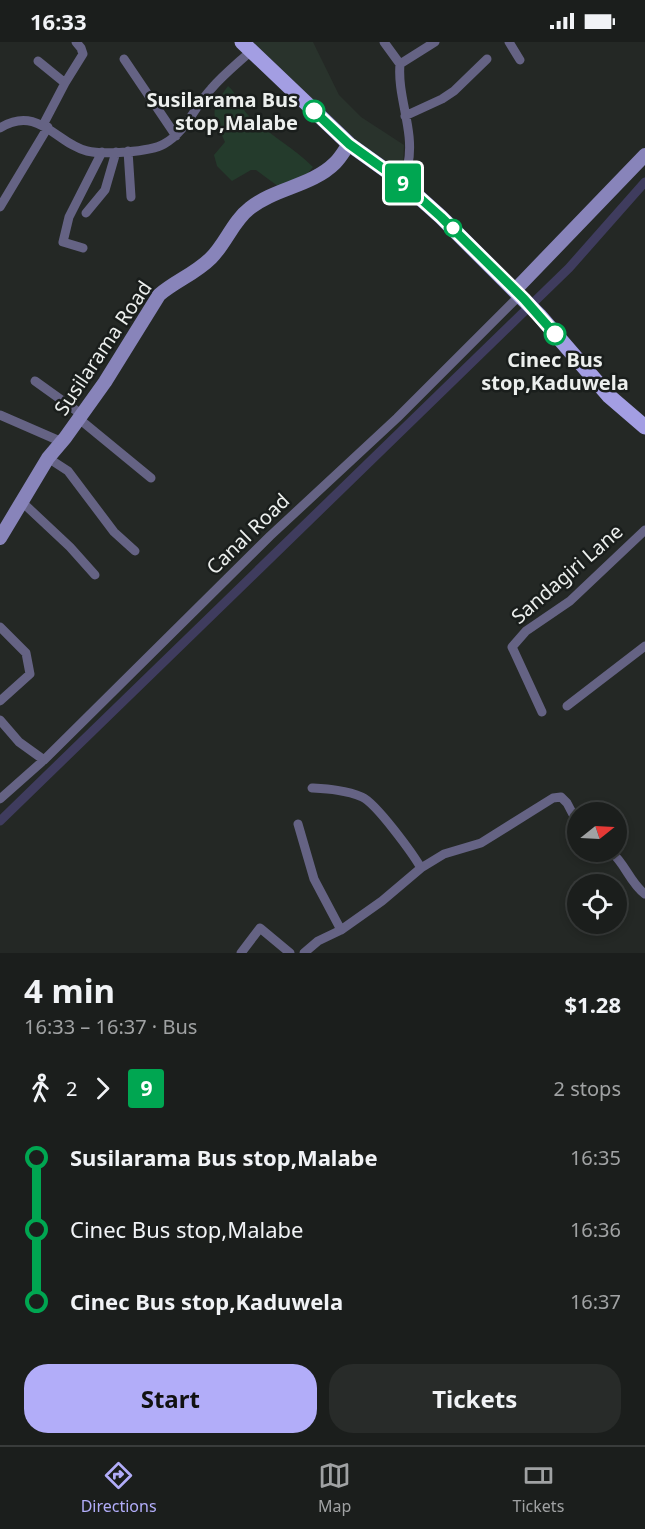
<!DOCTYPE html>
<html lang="en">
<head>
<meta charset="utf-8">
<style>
  body { margin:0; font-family:"Noto Sans",sans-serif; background:#282b29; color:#f1f3f6; height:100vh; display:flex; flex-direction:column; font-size:22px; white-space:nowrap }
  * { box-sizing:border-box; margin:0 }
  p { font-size:20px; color:#a0a2a3 }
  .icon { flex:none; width:33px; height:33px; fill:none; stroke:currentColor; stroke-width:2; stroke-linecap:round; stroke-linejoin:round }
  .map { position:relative; height:911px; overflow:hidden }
  .panel { display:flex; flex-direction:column; background:#1b1e1c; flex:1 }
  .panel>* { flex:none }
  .badge { padding:0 12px; border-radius:4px; font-size:21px; line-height:39px }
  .needle { width:39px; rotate:72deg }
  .fabs { position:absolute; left:567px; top:760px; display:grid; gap:12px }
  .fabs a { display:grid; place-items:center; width:60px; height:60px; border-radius:50%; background:#1b1e1c; box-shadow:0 3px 9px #0003,0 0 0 2px #393c3b; font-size:30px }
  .map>.badge { position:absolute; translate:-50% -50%; box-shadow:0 0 0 3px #fff }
  .legs { display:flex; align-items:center; gap:9px; height:66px; padding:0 24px; font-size:20px }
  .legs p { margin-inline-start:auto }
  .overview { display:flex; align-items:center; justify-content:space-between; height:102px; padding:0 24px }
  h1 { font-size:33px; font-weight:700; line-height:45px }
  .button { display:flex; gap:12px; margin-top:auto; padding:12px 24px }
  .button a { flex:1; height:69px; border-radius:24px; background:#b2adf9; color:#111; font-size:24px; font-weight:700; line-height:69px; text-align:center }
  .button a+a { background:#282b29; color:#f1f3f6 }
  ul { padding:0 24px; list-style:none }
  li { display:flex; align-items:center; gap:21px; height:72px; font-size:22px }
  li i { display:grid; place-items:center; width:9px; height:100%; margin:0 8px; background:currentColor }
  li i::after { content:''; width:15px; height:15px; margin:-8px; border:4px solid; border-radius:50%; background:#1b1e1c }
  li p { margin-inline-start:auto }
  li:first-child i { background:linear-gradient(#0000 50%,currentColor 0) }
  li:last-child i { background:linear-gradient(currentColor 50%,#0000 0) }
  .status { display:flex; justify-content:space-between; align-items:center; height:42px; padding:0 30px; background:#1b1e1c; direction:ltr }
  .status svg { height:16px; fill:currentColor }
  .menu { display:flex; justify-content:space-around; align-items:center; height:84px; border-top:2px solid #393c3b; background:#1b1e1c; font-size:16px; color:#a0a2a3 }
  .menu a { display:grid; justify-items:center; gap:3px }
  .menu .active { color:#b2adf9 }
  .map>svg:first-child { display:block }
  .built { fill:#29332c }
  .green { fill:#243b2c }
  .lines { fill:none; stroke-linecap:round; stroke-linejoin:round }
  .canal { stroke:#3f3c5e; stroke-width:9 }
  .street { stroke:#656384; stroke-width:9 }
  .secondary { stroke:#8884ba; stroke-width:14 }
  .primary { stroke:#a39ee3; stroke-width:15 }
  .line-1-casing { stroke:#fff; stroke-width:14 }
  .line-1 { stroke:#00a651; stroke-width:9 }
  .stop-1-dot { fill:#fff; stroke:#00a651; stroke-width:3 }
  .labels { text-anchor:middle; stroke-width:5; stroke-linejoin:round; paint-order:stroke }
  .stop-label { font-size:20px; font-weight:bold; fill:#ecefed; stroke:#1a1e1c; text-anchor:end }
  .street-label { font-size:20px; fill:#ecefed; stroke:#1a1e1c }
</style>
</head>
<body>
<div class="status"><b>16:33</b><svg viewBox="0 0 49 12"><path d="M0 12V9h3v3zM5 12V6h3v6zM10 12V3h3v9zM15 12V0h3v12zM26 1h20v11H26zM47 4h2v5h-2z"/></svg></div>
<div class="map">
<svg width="645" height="911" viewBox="0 0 645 911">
  <rect width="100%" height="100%" fill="#242825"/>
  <path class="built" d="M251,0H313L339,53L361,75L404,103L403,120L397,131L352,99Z"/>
  <path class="green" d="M228,44C238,52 240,66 250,75C270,93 294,106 313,125L308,131L279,145L256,128H251L232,139L217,124L214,113L225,100C212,72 209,70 228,44Z"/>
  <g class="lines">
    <path class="canal" d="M0,779L569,226L645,140"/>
    <path class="street" d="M384,0L400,22
      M509,0L520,18
      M124,17L176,94
      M38,19L65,41
      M405,74L442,57L454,49L487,17
      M43,83L65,41L83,12L81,6L76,0
      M0,86C38,62 57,102 87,109C103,113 150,110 164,102C187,89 194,65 211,47C223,33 238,21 251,9
      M128,109L131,155
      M402,140C404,134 407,128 408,122C415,89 397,55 400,22L435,0
      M0,165L48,85
      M86,171L105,148L116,110
      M83,206L63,200L69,175L102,110
      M35,339L81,372
      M0,373L62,400
      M78,376L151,436
      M48,416L68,429L114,490L135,509
      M22,460L70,505L95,533
      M0,585L26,611L30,632L0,659
      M567,664L645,604
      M542,670L512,605L526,589L570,559L645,488
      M0,678L19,700L44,718
      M312,746C328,747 346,748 362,755C376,761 413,812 421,826
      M0,757L44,718L270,494L397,376L520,253
      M298,782L314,837L341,888
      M611,810C625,821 630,841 645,852
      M241,911L260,886L290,911
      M304,911L318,899L341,888L382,859L421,826L444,812L481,801L553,756L561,755L567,761L578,782"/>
    <path class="secondary" d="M515,248L645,113
      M0,496L48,416L65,396L105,340L159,253C175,239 195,232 211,216C226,201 233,179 250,166C275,146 312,144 335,121C341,115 344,109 349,102"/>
    <path class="primary" d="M242,0L349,102L402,140L441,175L539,273L609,354L645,385"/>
  </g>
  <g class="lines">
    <g class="line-1-casing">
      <path id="line-1" d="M314,69L349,102L402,140L441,175L524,257L555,292"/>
    </g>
    <use href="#line-1" class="line-1"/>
  </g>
  <g class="stop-1-dot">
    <circle cx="314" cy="69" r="10"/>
    <circle cx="453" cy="186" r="8"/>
    <circle cx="555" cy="292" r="10"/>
  </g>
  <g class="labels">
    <g class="stop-label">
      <text x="298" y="65">Susilarama Bus<tspan x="298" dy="23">stop,Malabe</tspan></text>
      <text x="555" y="325" text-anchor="middle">Cinec Bus<tspan x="555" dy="23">stop,Kaduwela</tspan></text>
    </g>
    <g class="street-label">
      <text transform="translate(103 306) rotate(-56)" y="7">Susilarama Road</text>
      <text transform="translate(248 492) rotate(-44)" y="7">Canal Road</text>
      <text transform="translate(567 532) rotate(-41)" y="7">Sandagiri Lane</text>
    </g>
  </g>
</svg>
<div class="fabs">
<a><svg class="needle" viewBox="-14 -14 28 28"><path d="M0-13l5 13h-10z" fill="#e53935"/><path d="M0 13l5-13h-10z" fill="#a0a2a3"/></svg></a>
<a><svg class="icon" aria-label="locate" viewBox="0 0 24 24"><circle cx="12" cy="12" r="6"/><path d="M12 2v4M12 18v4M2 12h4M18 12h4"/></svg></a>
</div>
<b class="badge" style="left:403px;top:141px;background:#00a651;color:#fff">9</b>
</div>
<section class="panel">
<div class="overview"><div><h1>4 min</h1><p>16:33 – 16:37 · Bus</p></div><b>$1.28</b></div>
<div class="legs"><svg class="icon" aria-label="walk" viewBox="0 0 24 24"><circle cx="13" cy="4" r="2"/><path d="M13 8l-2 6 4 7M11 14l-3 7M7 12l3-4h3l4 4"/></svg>2<svg class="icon" aria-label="forward" viewBox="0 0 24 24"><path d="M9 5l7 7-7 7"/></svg><b class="badge" style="background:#00a651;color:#fff">9</b><p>2 stops</p></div>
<ul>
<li><i style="color:#00a651"></i><b>Susilarama Bus stop,Malabe</b><p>16:35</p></li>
<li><i style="color:#00a651"></i><span>Cinec Bus stop,Malabe</span><p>16:36</p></li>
<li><i style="color:#00a651"></i><b>Cinec Bus stop,Kaduwela</b><p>16:37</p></li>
</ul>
<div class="button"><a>Start</a><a>Tickets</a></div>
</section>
<nav class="menu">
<a class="active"><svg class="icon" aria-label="directions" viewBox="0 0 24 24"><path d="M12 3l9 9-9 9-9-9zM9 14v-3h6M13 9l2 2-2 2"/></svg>Directions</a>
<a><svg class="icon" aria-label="map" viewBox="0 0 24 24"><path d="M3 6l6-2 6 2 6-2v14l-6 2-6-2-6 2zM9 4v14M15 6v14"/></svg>Map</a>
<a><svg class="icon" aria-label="tickets" viewBox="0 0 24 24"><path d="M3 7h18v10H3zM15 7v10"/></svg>Tickets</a>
</nav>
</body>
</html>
